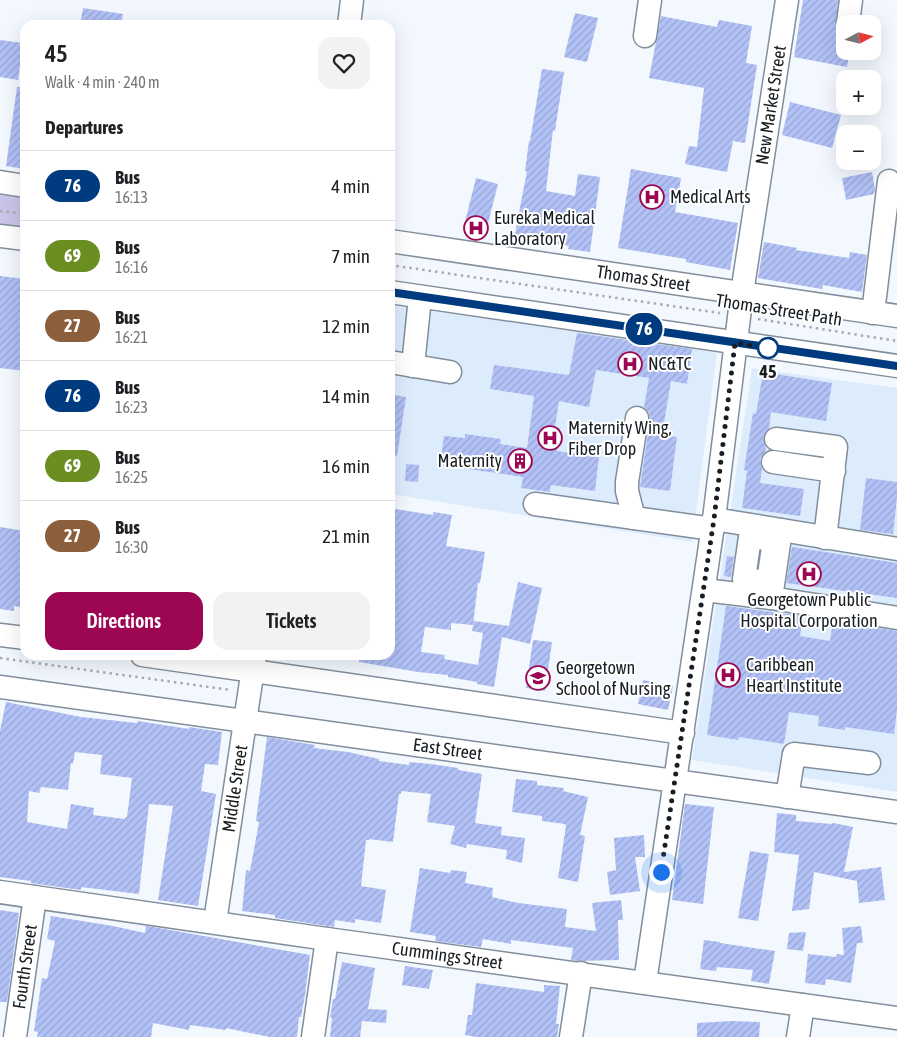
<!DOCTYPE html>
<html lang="en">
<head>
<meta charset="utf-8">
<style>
  body { margin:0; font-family:"Asap Condensed",sans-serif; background:#f2f2f2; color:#202124; height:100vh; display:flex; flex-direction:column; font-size:19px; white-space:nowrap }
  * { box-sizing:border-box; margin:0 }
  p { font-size:16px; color:#757577 }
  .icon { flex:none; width:28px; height:28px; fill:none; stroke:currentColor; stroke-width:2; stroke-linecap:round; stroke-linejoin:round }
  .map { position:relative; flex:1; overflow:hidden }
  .details { position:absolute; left:20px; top:20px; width:375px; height:640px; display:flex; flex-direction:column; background:#fff; border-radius:15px; box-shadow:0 5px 20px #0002 }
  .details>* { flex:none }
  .badge { padding:0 10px; border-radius:16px; font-size:18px; line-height:32px }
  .needle { width:32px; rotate:83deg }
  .controls { position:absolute; left:836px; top:15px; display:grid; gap:10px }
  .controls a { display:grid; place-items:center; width:45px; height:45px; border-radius:10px; background:#fff; box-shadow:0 5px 20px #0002; font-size:25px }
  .you { position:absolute; width:25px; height:25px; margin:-12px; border:4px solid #fff; border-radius:50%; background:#1a73e8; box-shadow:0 0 0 8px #1a73e833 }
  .map>.badge { position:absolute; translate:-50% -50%; box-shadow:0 0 0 2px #fff }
  h2 { padding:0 25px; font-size:19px; line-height:45px }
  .round { display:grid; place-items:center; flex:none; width:52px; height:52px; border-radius:15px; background:#f2f2f2 }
  .summary { display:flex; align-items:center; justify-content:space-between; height:85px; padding:0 25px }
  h1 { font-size:24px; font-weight:600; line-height:38px }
  .action { display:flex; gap:10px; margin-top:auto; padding:10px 25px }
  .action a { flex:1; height:58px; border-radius:15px; background:#9c0653; color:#fff; font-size:20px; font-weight:600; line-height:58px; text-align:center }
  .action a+a { background:#f2f2f2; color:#202124 }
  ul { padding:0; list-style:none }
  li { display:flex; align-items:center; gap:15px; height:70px; padding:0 25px; border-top:1px solid #e0e0e0 }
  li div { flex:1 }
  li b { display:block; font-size:19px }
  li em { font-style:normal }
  li .badge { min-width:55px; font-weight:700; text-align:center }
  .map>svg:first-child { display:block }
  .built { fill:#ddecfd }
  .park { fill:#cbc4e9 }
  .building { fill:url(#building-hatch); fill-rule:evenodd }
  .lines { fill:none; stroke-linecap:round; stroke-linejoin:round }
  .minor-casing { stroke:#818e9c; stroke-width:25 }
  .path { stroke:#a7acb2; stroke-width:2.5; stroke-dasharray:2.5 4; stroke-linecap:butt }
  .minor { stroke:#fff; stroke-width:22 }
  .line-casing { stroke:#fff; stroke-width:11 }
  .line { stroke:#003b80; stroke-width:8 }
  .walk { stroke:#191e23; stroke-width:5; stroke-dasharray:0 9 }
  .stop-dot { fill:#fff; stroke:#003b80; stroke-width:2.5 }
  .labels { text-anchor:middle; stroke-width:4; stroke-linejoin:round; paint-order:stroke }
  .street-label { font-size:18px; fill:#191e23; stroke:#fff }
  .poi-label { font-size:18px; fill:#191e23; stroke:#fff; text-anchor:start }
  .stop-label { font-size:18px; font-weight:bold; fill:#191e23; stroke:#fff }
</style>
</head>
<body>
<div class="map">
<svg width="897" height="1037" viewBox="0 0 897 1037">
  <defs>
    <pattern id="building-hatch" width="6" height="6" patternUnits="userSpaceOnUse" patternTransform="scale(1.25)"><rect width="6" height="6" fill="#b2c1f6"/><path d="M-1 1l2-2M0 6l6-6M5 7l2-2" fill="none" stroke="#98a5d3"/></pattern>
  </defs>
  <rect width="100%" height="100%" fill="#f2f8fe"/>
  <path class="built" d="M390,304L717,353L692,542L390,494Z
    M752,368L897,388V792L692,760Z"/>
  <path class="park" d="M0,195L25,198V233L0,230Z"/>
  <path class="building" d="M803,0H838L836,28L838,31L837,37L845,38V51H850L847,67L794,57Z
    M83,8L123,14L121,25H80Z
    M575,13L598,18L587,62L564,57Z
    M661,16L717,27L719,20L752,26L746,63L757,65L745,143L733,141L727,172L685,164L689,146L697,147L704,88L649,78Z
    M0,40L23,43L18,80L0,77Z
    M542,69L564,72L555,131L553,130L546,191L575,196L578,174L600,177L590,252L568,249L569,246L535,240L534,243L514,239L527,171H525L529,141H530Z
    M17,87H25V169L6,166Z
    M790,102L841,115L832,148L782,135Z
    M631,169L681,178L675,212L738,223L730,270L686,262V259L618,248Z
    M872,172L875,189L874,194L846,200L842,178Z
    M476,178L498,184L485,235L463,230Z
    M764,242L797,248L796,250L849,258L850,252L867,255L862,292L823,285L822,289L758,278Z
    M0,276L25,279V371L0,368Z
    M577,333L692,349L687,384L671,381L662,435L677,437L670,491L640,487L650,420L649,413L644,407L649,378L596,370L589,407L559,401L555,427L560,428L557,451L599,457L595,491L551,485L550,492L521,488L523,477L440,465L444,436L465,438V434L501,439L500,444L527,448L534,396L490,389L494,365L569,375Z
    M763,372L832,383L826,421L771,412L769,429L763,437L766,447L765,452L760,460L762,469L760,483L804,489L800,516L742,508L747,471L744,470L753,413L756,414Z
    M390,394L406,397L397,456L390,455Z
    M406,464L419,465L418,482L405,481Z
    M866,478L897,482V498L893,534L860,530Z
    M395,509L433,515V512L452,515L446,546L485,552L480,583H478L473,625L451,623V630L425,627L421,652L445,655L444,659L478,665L483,633L472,631L474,621L509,626L518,582L542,588L530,644L502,637L494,687L477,684V682L448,677V675L418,672L359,662L360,655H390V538Z
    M0,527L25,531V608L14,606V611L0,609Z
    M792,547L897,563V598L786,583Z
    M727,556L734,557L731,577L724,576Z
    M726,606L803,616L800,636L830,641L833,621L897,631V710L894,734L845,727V730L818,726L819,716L789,712L784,744L739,737L738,740L707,735Z
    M533,640L552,642L545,691L526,688Z
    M643,680L673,686L668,710L638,704Z
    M6,702L81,717L137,723L138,721L189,729V727L222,732L218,765L205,764L201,791L216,794L198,906L158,900L173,806L149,804L139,894L81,887V890L31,883V881L0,877V731ZM75,752L102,755L100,774L132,778L127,817H126L125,819L93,815L94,808L71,804L67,829L27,822L29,791L39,793L41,787L68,790L71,763L73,764Z
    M267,737L315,745L314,748L348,752L379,759V761L409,765V762L431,764L458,768V770L482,774L475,823L502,827L501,835L525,838L522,863L506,859L507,850L467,844L466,848L450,844L455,826L427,822L431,794L401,791V794H399L393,842L369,839V840H366L361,886L386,890L381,923L355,919V923L335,920L334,927L275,918V915L242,911L246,870L250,871L259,822L256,821Z
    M516,779L537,781V785L564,788L563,791L588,797L580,835L585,836L578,882L558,878L566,826L565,824L542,821V816L512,812Z
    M685,804L714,807L703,904L672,900Z
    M777,813L796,815V821L832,824L833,823L853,827L844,872L881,867L885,900L859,903L857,881L814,872L809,909L792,911L799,855L774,852Z
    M644,835L645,857H635L640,891L610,895L607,872L616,870L614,838Z
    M750,851L769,854L758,921L738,918Z
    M420,868L450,873L451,870L467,872L465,883L493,888L492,897L518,903L567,909L565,927L596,931L592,903L621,900L623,920H618L619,960L578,961L571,960L573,948L511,940V944L483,939L481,947L435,941L436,936L410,932Z
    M0,910L19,913L7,1002H0Z
    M51,916L113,926L145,933L146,926L153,927L310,955L305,995L301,1017H299L297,1037H270L226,1028V1030L190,1025L189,1030L153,1023L151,1037H37L38,1032L34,1031L42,978L47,979L55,941L47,939Z
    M861,926L863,943H857L851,983L826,979L825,985L805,983L808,954L836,957L837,954L844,955L842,928Z
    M806,932L803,951L787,949L789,933Z
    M704,940L720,942V943L775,951L769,984L751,981L753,970L717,967L716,971L700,969Z
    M342,962L375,968L368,1009L387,1010L386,1023L362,1021L360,1037H330L332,1018L330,1017L333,999H335Z
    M405,966L433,970L429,989L402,985Z
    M476,983L544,992V985L560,986L556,1024H559L557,1037H476L465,1035L468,1015H472Z
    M732,1021L760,1022L759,1037H697V1023Z"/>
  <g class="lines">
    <g class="minor-casing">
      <g id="minor">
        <path d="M848,23L851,0"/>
        <path d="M349,25L352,0"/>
        <path d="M645,36L650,0"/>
        <path d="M0,182L25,186"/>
        <path d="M0,236L25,239"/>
        <path id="s1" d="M390,241L897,316"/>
        <path d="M390,292L897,366"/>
        <path d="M873,313L889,181"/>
        <path d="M390,362L450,372"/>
        <path d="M413,366L420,297"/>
        <path d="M776,439L836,447L825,538"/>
        <path d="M773,462L834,471"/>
        <path d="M535,504L713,529"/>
        <path d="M634,518L627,491V482L637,418"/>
        <path d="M714,519L897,549"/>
        <path d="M750,537L774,540L768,582L744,579Z"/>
        <path d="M704,590L771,598L781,530"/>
        <path d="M771,598L897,618"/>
        <path d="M0,635L25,638"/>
        <path d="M142,655L683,733"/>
        <path id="s2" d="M0,687L897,812"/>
        <path d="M787,797L794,754L869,763"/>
        <path id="s3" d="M0,892L327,939L897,1018"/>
        <path id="s4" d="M215,922L255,655"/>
        <path id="s5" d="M645,982L714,519L742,293L787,0"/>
        <path id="s6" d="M15,1037L35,897"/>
        <path d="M313,1037L327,939"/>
        <path d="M571,1037L581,973"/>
        <path d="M798,1037L803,1005"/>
      </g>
    </g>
    <path class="path" d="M0,211L25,214
      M390,265L720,313
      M758,319L897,341
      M0,658L231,690"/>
    <use href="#minor" class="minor"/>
  </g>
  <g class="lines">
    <g class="line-casing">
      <path id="line" d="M390,292L897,366"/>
    </g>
    <use href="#line" class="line"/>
    <path class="walk" d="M661,872L714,519L735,343L768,348"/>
  </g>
  <defs>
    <g id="hospital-ring" transform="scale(1.25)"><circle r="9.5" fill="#fff" stroke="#9c0653" stroke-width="1.5"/><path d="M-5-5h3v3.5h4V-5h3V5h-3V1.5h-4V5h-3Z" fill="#9c0653"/></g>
    <g id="building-ring" transform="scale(1.25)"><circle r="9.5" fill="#fff" stroke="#9c0653" stroke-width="1.5"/><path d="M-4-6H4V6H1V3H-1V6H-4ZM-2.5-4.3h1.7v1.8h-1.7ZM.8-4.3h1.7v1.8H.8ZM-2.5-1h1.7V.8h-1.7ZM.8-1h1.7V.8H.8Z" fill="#9c0653"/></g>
    <g id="school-ring" transform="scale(1.25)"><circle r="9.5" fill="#fff" stroke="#9c0653" stroke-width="1.5"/><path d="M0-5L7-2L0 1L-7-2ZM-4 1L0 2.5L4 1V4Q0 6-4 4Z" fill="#9c0653"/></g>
  </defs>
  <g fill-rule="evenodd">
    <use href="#hospital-ring" x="652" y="197"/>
    <use href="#hospital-ring" x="476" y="228"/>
    <use href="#hospital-ring" x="630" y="364"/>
    <use href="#hospital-ring" x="550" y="438"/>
    <use href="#building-ring" x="520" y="461"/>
    <use href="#hospital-ring" x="809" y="574"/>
    <use href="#hospital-ring" x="728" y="675"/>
    <use href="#school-ring" x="538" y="678"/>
  </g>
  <circle class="stop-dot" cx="768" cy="348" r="10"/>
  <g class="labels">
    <g class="street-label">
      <text dy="6" stroke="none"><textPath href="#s5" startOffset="886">New Market Street</textPath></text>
      <text dy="6" stroke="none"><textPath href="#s1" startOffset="256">Thomas Street</textPath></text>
      <text transform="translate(779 310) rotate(9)" y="6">Thomas Street Path</text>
      <text dy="6" stroke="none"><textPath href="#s2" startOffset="452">East Street</textPath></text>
      <text dy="6" stroke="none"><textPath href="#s4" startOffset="135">Middle Street</textPath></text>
      <text dy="6" stroke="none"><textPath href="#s3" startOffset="452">Cummings Street</textPath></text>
      <text dy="6" stroke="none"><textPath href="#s6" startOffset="71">Fourth Street</textPath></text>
    </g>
    <g class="poi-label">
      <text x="670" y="203">Medical Arts</text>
      <text x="494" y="224">Eureka Medical<tspan x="494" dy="21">Laboratory</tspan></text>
      <text x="648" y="370">NC&amp;TC</text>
      <text x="568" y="434">Maternity Wing,<tspan x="568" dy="21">Fiber Drop</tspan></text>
      <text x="502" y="467" text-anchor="end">Maternity</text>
      <text x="809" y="606" text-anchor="middle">Georgetown Public<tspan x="809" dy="21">Hospital Corporation</tspan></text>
      <text x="746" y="671">Caribbean<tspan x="746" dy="21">Heart Institute</tspan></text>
      <text x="556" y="674">Georgetown<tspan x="556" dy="21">School of Nursing</tspan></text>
    </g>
    <g class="stop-label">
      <text x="768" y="378">45</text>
    </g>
  </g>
</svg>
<div class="controls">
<a><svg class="needle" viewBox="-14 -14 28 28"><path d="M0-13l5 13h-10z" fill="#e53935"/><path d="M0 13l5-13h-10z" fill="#757577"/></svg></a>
<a>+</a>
<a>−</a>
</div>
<div class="you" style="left:661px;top:872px"></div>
<b class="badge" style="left:644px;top:329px;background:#003b80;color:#fff">76</b>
<section class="details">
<div class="summary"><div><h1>45</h1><p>Walk · 4 min · 240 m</p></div><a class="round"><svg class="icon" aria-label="heart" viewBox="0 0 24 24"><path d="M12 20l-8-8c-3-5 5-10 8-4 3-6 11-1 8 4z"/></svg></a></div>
<h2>Departures</h2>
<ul>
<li><span class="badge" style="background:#003b80;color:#fff">76</span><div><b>Bus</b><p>16:13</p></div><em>4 min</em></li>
<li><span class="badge" style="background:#6b8e23;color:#fff">69</span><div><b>Bus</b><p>16:16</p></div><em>7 min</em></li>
<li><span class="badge" style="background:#8b5e3c;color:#fff">27</span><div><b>Bus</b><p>16:21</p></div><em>12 min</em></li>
<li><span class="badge" style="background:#003b80;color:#fff">76</span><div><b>Bus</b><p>16:23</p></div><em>14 min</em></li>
<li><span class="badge" style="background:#6b8e23;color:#fff">69</span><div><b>Bus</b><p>16:25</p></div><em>16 min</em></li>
<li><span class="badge" style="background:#8b5e3c;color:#fff">27</span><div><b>Bus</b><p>16:30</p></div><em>21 min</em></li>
</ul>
<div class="action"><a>Directions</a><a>Tickets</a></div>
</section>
</div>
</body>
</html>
